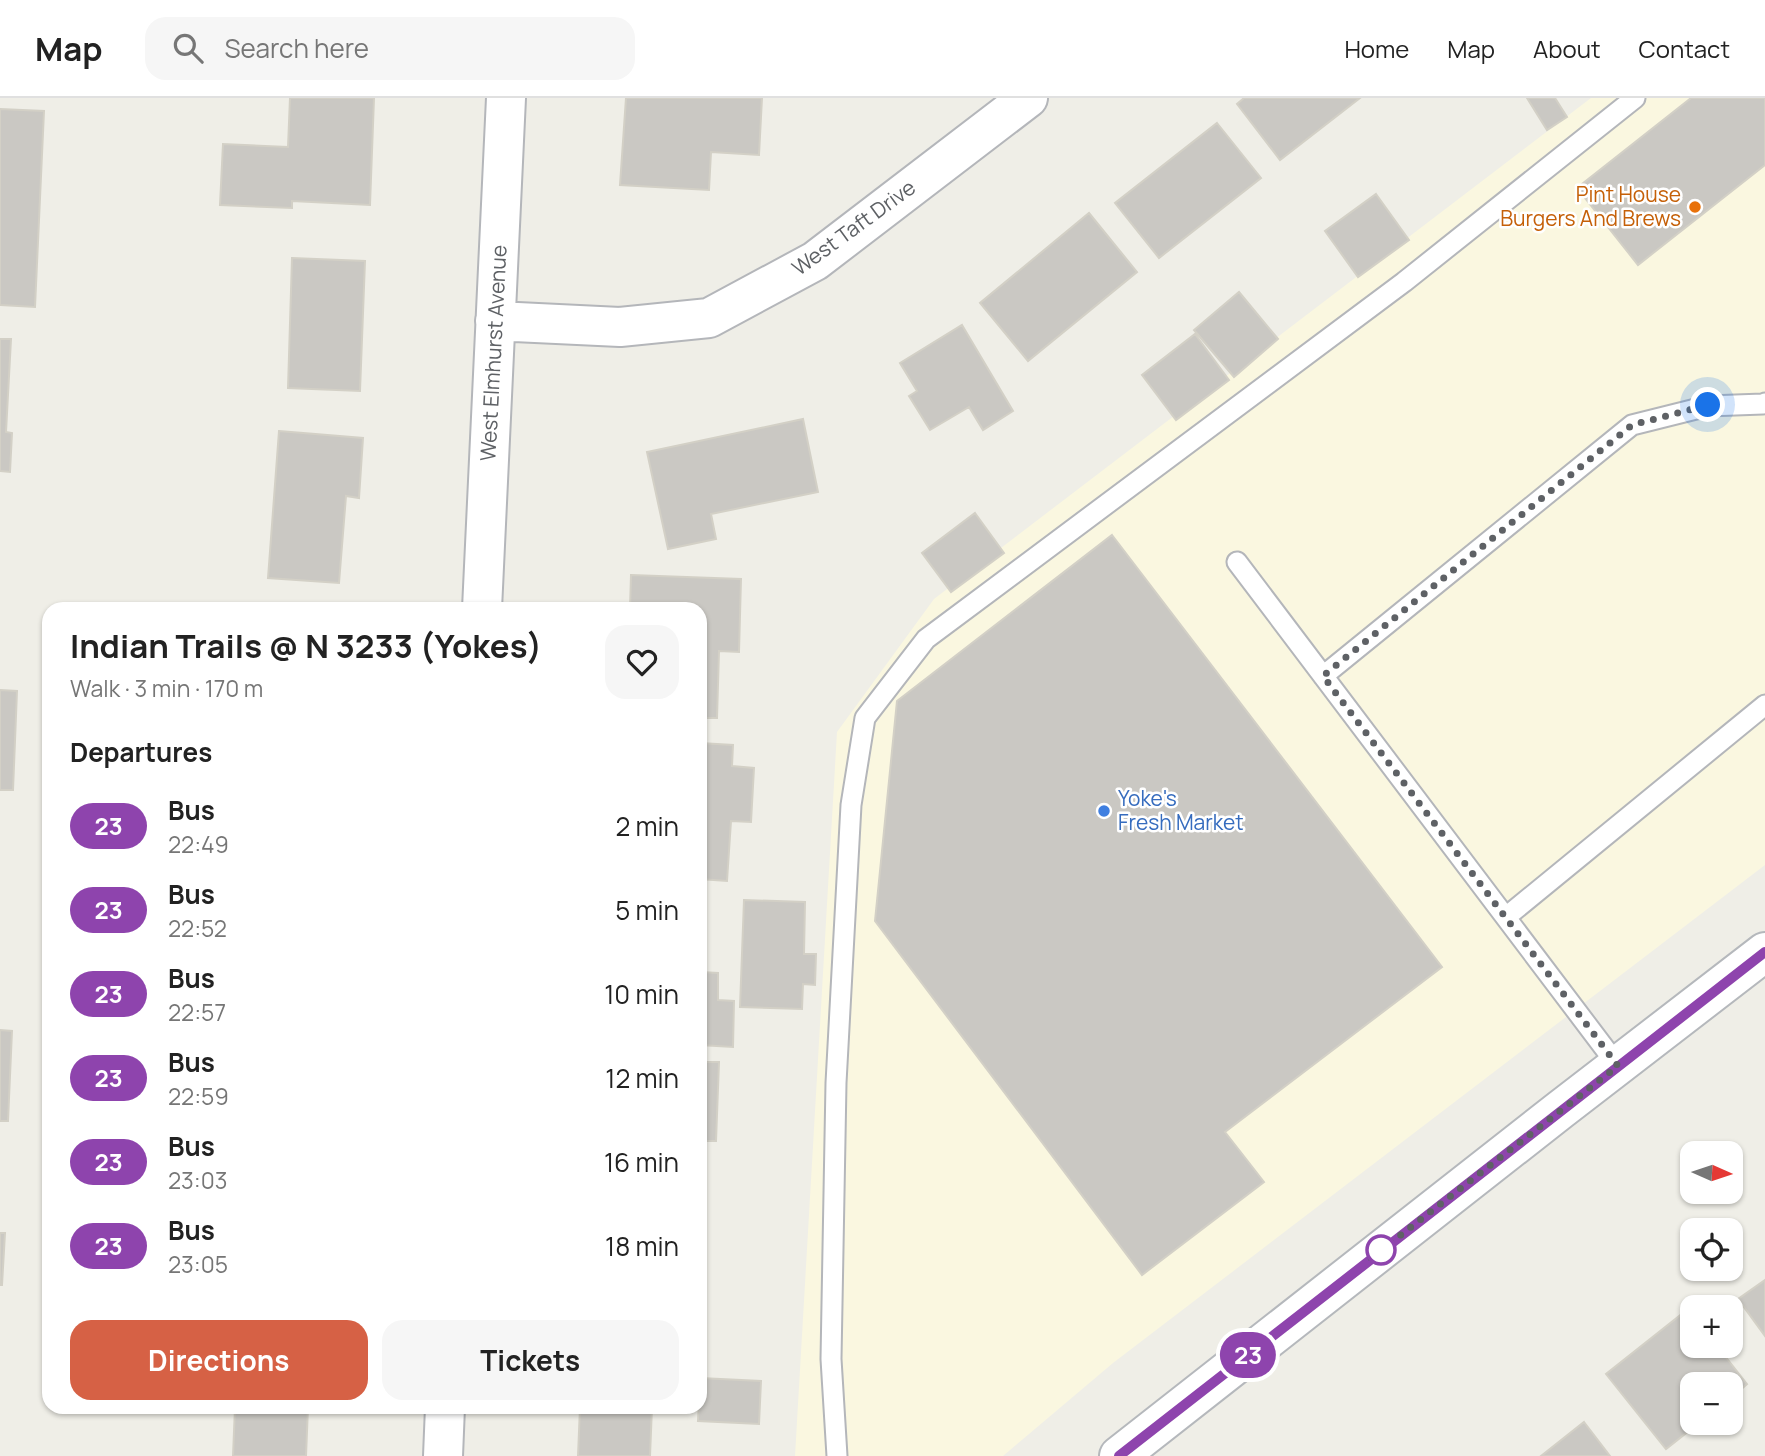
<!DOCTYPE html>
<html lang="en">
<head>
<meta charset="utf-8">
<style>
  body { margin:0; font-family:Manrope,sans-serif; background:#f6f6f6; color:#222; height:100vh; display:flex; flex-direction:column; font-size:26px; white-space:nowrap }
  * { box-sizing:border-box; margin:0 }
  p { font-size:23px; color:#767676 }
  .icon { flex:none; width:38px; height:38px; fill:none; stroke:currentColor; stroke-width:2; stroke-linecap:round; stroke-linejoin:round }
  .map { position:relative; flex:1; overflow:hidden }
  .sheet { position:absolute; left:42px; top:504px; width:665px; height:812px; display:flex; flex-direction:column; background:#fff; border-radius:21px; box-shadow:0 2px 5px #0004 }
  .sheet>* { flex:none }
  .badge { padding:0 14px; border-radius:23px; font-size:24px; line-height:46px }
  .needle { width:46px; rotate:93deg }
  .buttons { position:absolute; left:1680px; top:1043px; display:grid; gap:14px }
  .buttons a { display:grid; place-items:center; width:63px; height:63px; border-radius:14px; background:#fff; box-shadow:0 2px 5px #0004; font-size:35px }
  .you { position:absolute; width:35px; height:35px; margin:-18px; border:5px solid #fff; border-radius:50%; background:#1a73e8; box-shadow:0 0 0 10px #1a73e833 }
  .map>.badge { position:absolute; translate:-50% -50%; box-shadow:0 0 0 4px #fff }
  h2 { padding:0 28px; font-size:26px; line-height:63px }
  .round { display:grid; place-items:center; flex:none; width:74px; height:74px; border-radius:21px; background:#f6f6f6 }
  .summary { display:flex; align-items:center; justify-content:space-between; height:119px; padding:0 28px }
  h1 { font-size:33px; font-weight:700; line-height:52px }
  .cta { display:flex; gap:14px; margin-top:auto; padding:14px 28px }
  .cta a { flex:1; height:80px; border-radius:21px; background:#d66145; color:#fff; font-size:28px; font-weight:700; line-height:80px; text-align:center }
  .cta a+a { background:#f6f6f6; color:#222 }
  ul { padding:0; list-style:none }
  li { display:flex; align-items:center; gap:21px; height:84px; padding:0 28px }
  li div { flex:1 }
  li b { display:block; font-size:26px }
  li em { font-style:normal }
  li .badge { min-width:77px; font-weight:700; text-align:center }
  header { display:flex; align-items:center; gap:42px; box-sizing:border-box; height:98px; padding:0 35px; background:#fff; border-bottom:2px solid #e0e0e0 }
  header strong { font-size:33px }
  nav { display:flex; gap:38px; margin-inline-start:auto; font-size:24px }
  .search { width:490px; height:63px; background:#f6f6f6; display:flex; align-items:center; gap:18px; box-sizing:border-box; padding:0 24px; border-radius:21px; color:#767676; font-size:26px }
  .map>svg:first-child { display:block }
  .commercial { fill:#faf7e0 }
  .building { fill:#cac8c3; stroke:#d3d0c6; stroke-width:2 }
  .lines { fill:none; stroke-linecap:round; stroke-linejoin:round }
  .lane-casing { stroke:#b4b6ba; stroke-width:23 }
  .street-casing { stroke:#b4b6ba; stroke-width:42 }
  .secondary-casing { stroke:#b5b8bc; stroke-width:42 }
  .lane { stroke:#fff; stroke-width:19 }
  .street { stroke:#fff; stroke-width:38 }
  .secondary { stroke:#fff; stroke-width:38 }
  .line-casing { stroke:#fff; stroke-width:16 }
  .line { stroke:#8e44ad; stroke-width:10 }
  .walk { stroke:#5e6165; stroke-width:7; stroke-dasharray:0 12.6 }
  .food-dot { fill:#e8710a; stroke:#fff; stroke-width:2.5 }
  .shop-dot { fill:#3f7fe0; stroke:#fff; stroke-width:2.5 }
  .stop-dot { fill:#fff; stroke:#8e44ad; stroke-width:3.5 }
  .labels { text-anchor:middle; stroke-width:5; stroke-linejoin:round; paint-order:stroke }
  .food-label { font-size:21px; fill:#c56008; stroke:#fff; text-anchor:end }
  .street-label { font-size:21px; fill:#5e6165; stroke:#fff }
  .shop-label { font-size:21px; fill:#366cbe; stroke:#fff; text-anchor:start }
</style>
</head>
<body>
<header>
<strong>Map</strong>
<div class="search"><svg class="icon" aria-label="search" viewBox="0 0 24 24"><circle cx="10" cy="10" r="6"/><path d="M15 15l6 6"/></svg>Search here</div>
<nav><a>Home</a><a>Map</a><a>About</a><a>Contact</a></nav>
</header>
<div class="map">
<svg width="1765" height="1358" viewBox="0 0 1765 1358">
  <rect width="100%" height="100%" fill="#efeee7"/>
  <path class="commercial" d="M1591,0H1765V767L1113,1265L1003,1358H795L837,634L934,501Z"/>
  <path class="building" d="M290,0H374L370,107L292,103V110L220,107L223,46L288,49Z
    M626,0H762L759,57L711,54L709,92L620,87Z
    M1244,0H1360L1280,62L1237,6Z
    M1527,0H1555L1567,19L1547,32Z
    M1691,0H1765V67L1638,167L1577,90Z
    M0,11L44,13L35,209L0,207Z
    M1217,25L1261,80L1159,160L1115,105Z
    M1376,96L1409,142L1358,179L1325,133Z
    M1089,115L1137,174L1028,263L980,205Z
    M292,160L365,163L360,293L288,290Z
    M1239,194L1278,241L1234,279L1194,232Z
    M962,227L1013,313L983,332L969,309L930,332L909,298L917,293L900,265Z
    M1195,236L1229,282L1176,322L1142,277Z
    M0,241H11L6,334L12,335L10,374L0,373Z
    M803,321L818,394L711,416L716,441L668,451L647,354Z
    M279,333L363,340L359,400L346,398L339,485L268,480Z
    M975,415L1004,455L951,494L922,455Z
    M1112,437L1442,869L1225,1034L1264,1084L1142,1177L875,823L897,603Z
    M631,477L741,481L739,554L719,553L717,620H700V511H630Z
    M266,506L354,510L266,511Z
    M0,592L17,593L13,692H0Z
    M700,645L733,647L732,668L754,670L751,724L731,723L727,783L700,781Z
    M744,802L805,804L804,856H816L815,887L803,886L802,911L740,909Z
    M700,874L718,875V902L734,903L733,949L700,947Z
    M0,932L12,933L8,1023H0Z
    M700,964H719L716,1043H700Z
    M0,1135H5L2,1187H0Z
    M1765,1182V1238L1738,1201Z
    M1688,1211L1692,1217V1248H1717L1747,1286L1731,1300V1286H1692V1325H1699L1666,1351L1606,1276Z
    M700,1280L761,1283L759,1326L698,1323Z
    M235,1309H308L306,1358H233Z
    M580,1309H652L650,1358H578Z
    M1584,1324L1610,1358H1541Z"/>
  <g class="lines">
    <g class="lane-casing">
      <path id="lane" d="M1237,464L1618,968
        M1323,578L1632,327L1708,308L1763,306L1765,305
        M1506,819L1765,607
        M837,1358L831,1261L836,985L851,707L865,620L926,541L1404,184L1635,0"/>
    </g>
    <g class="street-casing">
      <path id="street" d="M495,223L620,229L709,220L815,163L1028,0
        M482,511L506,0
        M443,1358L445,1309"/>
    </g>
    <g class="secondary-casing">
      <path id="secondary" d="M1119,1358L1560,1012L1765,854"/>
    </g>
    <use href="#lane" class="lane"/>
    <use href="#street" class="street"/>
    <use href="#secondary" class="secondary"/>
  </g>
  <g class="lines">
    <g class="line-casing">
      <path id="line" d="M1119,1358L1765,854"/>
    </g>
    <use href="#line" class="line"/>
    <path class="walk" d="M1381,1152L1371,1160L1618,968L1323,578L1632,327L1708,307"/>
  </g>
  <circle class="food-dot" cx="1695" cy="109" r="7"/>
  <circle class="shop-dot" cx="1104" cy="713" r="7"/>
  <circle class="stop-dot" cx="1381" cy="1152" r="14"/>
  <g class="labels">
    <g class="food-label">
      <text x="1681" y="104">Pint House<tspan x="1681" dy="24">Burgers And Brews</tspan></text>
    </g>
    <g class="street-label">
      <text transform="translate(854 130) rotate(-36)" y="7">West Taft Drive</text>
      <text transform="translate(494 255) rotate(-87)" y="7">West Elmhurst Avenue</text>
    </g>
    <g class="shop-label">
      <text x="1118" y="708">Yoke's<tspan x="1118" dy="24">Fresh Market</tspan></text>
    </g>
  </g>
</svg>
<div class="buttons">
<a><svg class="needle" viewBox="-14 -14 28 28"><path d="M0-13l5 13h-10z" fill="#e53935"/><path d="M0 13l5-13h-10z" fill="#767676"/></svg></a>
<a><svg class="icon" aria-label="locate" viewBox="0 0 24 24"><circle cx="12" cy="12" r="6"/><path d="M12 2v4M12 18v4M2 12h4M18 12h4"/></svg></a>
<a>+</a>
<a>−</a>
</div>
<div class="you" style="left:1708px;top:307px"></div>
<b class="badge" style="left:1248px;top:1257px;background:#8e44ad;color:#fff">23</b>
<section class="sheet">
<div class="summary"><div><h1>Indian Trails @ N 3233 (Yokes)</h1><p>Walk · 3 min · 170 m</p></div><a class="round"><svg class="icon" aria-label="heart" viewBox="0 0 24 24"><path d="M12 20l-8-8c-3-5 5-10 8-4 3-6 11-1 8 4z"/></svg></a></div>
<h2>Departures</h2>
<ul>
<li><span class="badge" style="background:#8e44ad;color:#fff">23</span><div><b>Bus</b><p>22:49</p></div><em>2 min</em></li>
<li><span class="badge" style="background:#8e44ad;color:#fff">23</span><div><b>Bus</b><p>22:52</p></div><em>5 min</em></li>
<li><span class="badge" style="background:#8e44ad;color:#fff">23</span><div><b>Bus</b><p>22:57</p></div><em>10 min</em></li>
<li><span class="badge" style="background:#8e44ad;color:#fff">23</span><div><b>Bus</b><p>22:59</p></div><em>12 min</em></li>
<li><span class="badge" style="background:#8e44ad;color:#fff">23</span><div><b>Bus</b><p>23:03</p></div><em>16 min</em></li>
<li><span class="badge" style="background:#8e44ad;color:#fff">23</span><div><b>Bus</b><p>23:05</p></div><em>18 min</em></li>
</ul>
<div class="cta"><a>Directions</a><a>Tickets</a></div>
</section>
</div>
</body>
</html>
